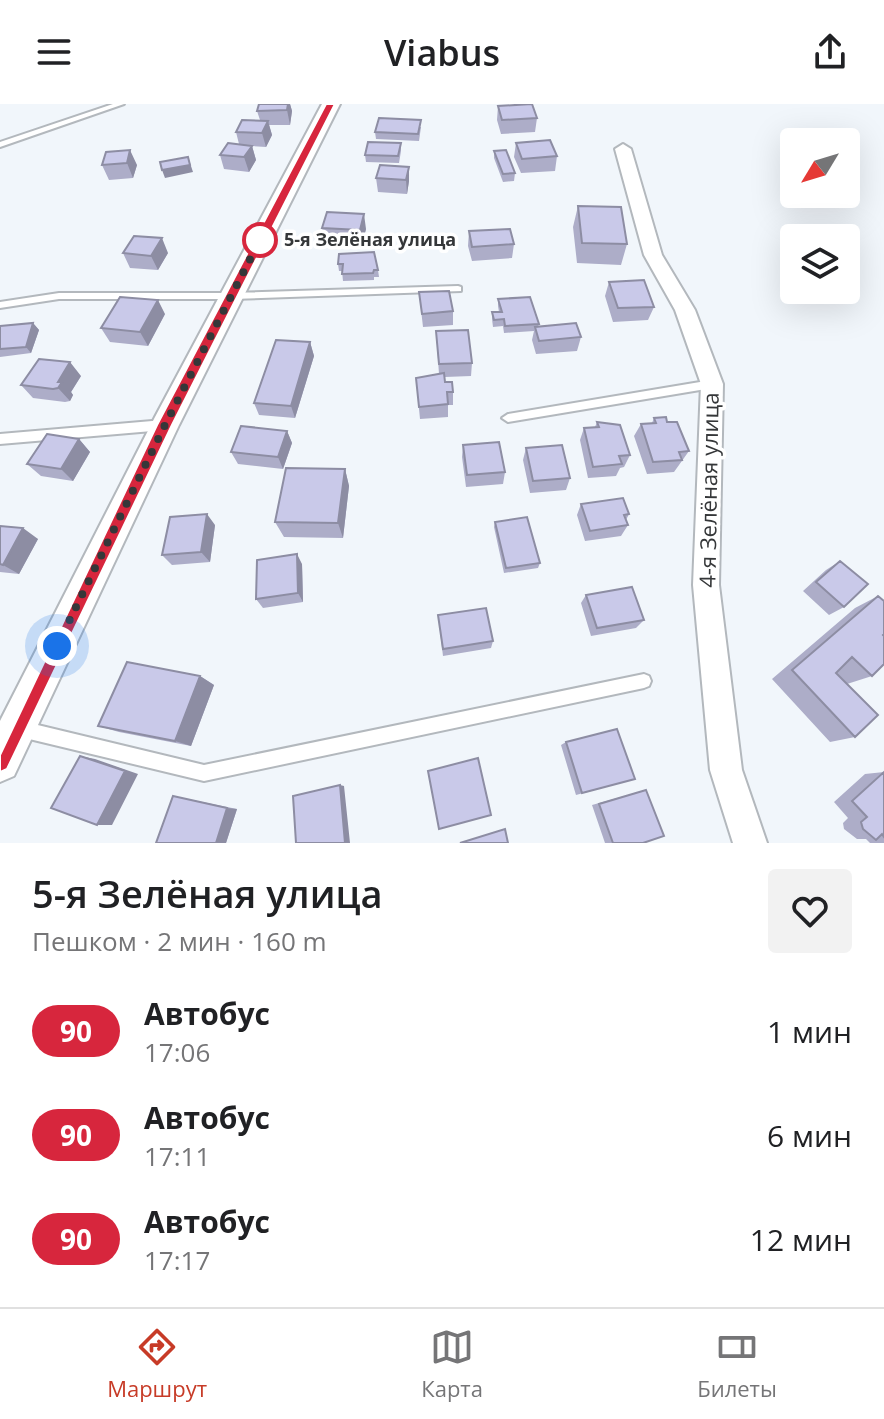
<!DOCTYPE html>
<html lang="ru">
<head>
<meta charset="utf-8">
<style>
  body { margin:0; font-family:"Open Sans",sans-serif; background:#f2f2f2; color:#202124; height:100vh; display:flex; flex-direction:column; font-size:30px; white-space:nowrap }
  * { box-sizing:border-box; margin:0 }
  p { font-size:26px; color:#757577 }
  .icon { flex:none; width:44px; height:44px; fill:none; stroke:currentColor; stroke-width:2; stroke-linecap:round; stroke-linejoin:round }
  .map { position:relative; height:739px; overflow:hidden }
  .side { display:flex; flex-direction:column; background:#fff; flex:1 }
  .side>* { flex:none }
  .badge { padding:0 16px; border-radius:26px; font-size:28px; line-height:52px }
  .needle { width:52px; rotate:232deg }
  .controls { position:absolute; left:780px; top:24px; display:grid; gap:16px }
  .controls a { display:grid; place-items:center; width:80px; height:80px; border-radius:8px; background:#fff; box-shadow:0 8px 32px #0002; font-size:40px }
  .you { position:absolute; width:40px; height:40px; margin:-20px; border:6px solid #fff; border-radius:50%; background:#1a73e8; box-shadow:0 0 0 12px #1a73e833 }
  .map>.badge { position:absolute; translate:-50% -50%; box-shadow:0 0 0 4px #fff }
  .round { display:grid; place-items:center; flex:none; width:84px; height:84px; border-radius:8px; background:#f2f2f2 }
  .headline { display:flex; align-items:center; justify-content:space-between; height:136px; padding:0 32px }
  h1 { font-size:38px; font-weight:600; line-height:60px }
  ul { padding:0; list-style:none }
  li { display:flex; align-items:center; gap:24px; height:104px; padding:0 32px }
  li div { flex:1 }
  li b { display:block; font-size:30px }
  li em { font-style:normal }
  li .badge { min-width:88px; font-weight:700; text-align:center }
  header { display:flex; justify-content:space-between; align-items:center; height:104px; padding:0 32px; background:#fff; font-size:36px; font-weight:600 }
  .tabs { display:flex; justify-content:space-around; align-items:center; height:112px; border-top:2px solid #e0e0e0; background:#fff; font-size:22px; color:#757577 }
  .tabs a { display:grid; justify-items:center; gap:4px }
  .tabs .selected { color:#c73b27 }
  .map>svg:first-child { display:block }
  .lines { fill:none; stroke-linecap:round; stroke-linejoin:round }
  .service-casing { stroke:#b3b8bd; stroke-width:4 }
  .minor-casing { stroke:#b3b8bd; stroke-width:4 }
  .tertiary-casing { stroke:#b3b8bd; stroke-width:4 }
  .service { fill:#fff; fill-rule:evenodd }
  .minor { fill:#fff; fill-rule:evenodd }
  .tertiary { fill:#fff; fill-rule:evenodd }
  .wall { fill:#adadc8 }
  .shaded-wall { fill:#8d8da3 }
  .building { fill:#c9c9e9; stroke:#8d8da3; stroke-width:2 }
  .line { fill:#d7263d; stroke:#fff; stroke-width:2 }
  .walk { stroke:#353739; stroke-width:8; stroke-dasharray:0 14.4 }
  .stop-dot { fill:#fff; stroke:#d7263d; stroke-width:4 }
  .labels { text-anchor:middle; stroke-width:7; stroke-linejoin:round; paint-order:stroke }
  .far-stop-label { font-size:18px; font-weight:bold; fill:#353739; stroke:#fff; text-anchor:start }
  .street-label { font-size:22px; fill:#353739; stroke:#fff }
</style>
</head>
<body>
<header><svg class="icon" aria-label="menu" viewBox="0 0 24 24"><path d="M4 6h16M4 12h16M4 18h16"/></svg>Viabus<svg class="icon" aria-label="share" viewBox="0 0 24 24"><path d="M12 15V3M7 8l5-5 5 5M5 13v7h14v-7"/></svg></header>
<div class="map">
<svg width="884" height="739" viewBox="0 0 884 739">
  <rect width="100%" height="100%" fill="#f1f6fb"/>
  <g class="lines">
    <g class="service-casing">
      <path id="service" d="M113,0H124L0,43V38Z
        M458,182L461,183V187L231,195H59L0,204V198L59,189H231Z
        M712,276L717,280L712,284L508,318L502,314L508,310Z
        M164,316L170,321L164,326L0,340V330Z
        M644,570L649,572L651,577L649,582L644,584L204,677L21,633L16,630L13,625L16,620L21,617L204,661Z"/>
    </g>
    <g class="minor-casing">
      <path id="minor" d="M623,40L631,45L662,151L695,206L723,280L719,481L742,666L767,739H733L710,666L693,481L701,280L675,206L644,151L615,45Z"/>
    </g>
    <g class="tertiary-casing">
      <path id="tertiary" d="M322,0H340L179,321L14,672L0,678V617L155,313Z"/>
    </g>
    <use href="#service" class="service"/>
    <use href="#minor" class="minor"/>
    <use href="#tertiary" class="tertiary"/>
  </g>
  <path class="wall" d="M259,0H290L292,7L290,21H269L272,31L266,43L252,42L256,56L249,68L224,65L220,51L239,40L236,28L260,16L257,7Z
    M498,2L537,14L535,28L501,30L497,16Z
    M421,23L419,37L376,35L375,28Z
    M401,39V47L399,59L366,58L365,51Z
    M516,39L557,52L555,67L521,69L514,53Z
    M494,47L515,69L514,77L503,78L494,54Z
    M106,48L137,61L133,74L109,76L102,61Z
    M409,63V77L407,90L378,88L376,74Z
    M578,102L627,140L621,161L577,159L573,123Z
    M322,124L366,125L362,140L324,138Z
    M469,127L514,140L512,154L472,157L468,142Z
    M123,149H168L158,166L130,164Z
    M339,150L378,166L379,173H374V176L343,177L342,167H339L338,160Z
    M609,178L654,203L648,216L613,218L605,192Z
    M419,188L453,207V221L423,223Z
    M498,195L539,220L538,223L581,233L577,247L536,250L532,236L534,227L504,229L503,222L493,223L492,215V208H499L498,202Z
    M165,210L148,242L110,238L101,224Z
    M33,219L39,226L31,249L0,253V222Z
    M436,227L472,259L471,272L445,273V278L453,288V301H448V313L420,315L416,274L439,270Z
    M310,238L314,252L295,314L259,311L254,299Z
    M81,272L71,288L73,291L70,297L65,298L33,294L21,281Z
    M654,314L667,318L689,347L674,368L647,370L634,332L641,320L652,319Z
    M597,318L630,351L624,363L620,364L616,372L588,374L580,336L584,324L595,323Z
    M287,327L292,339L283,365L238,360L231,348Z
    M79,335L90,348L73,377L41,372L27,360Z
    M463,341L505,368L503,380L466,383L462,353Z
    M526,344L570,374L566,386L530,389L523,356Z
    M345,365L349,382L343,434L284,433L275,418Z
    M581,400L629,410L626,416L628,421L621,432L585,437L577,411Z
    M495,418L540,459L538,464L504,469L494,423Z
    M215,421L210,458L172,461L162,451Z
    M0,422L38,435L19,470L0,468Z
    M840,457L844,503L829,511L803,487L826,466Z
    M302,460L303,498L263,504L256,495Z
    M586,491L644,516L636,524L591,532L581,499Z
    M878,492L884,497V560L872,572L847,580L855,633L830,638L772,575L855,504Z
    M438,511L493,537L491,544L443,552Z
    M200,572L214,581L191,642L119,628L98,622Z
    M566,638L635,675L576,691L561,641Z
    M884,668V739H870L866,735H857L844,725L843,719L848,714L834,698L865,670Z
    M646,686L643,739H605L592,701Z
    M173,692L237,705L226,739Z"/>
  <path class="shaded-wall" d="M288,0H290L292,7L290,21L287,6Z
    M268,17L272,31L266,43L262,29Z
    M252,42L256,56L249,68L244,53Z
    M130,46L137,61L133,74L127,59Z
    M188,53L193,68L165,74L162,66Z
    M409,63V77L407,90L406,76Z
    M364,110L366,125L362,140L360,126Z
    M162,134L168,149L158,166L151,152Z
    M158,196L165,210L148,242L140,228Z
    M33,219L39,226L31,249L26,243Z
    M310,238L314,252L295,314L291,302Z
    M70,258L81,272L71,288L73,291L70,297L58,284V278Z
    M287,327L292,339L283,365L278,353Z
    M79,335L90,348L73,377L61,365Z
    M345,365L349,382L343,434L338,419Z
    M207,410L215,421L210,458L201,448Z
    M23,424L38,435L19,470L3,461Z
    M297,450L302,460L303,498L298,489Z
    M200,572L214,581L191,642L175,637Z
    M80,652L95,655L138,670L112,721H97Z
    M340,681L344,682L350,739H345Z
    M227,704L237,705L226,739H216Z"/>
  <path class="building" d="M259,0H288L287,6L257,7Z
    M532,0L537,14L502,16L498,2Z
    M379,14L421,16L418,30L375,28Z
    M242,16L268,17L262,29L236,28Z
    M550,36L557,52L522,55L516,39Z
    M368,38L401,39L398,52L365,51Z
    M228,39L252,42L244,53L220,51Z
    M130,46L127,59L102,61L106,48Z
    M506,46L515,69L503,70L494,47Z
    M188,53L190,61L162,66L160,58Z
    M380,61L409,63L406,76L376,74Z
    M578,102L621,103L627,140L582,139Z
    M327,108L364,110L360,126L322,124Z
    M510,125L514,140L472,143L469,127Z
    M134,132L162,134L151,152L123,149Z
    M374,148L378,166H374L373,169L342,170L343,160H338L339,150Z
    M644,176L654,203L618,204L609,178Z
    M449,187L453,207L422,210L419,188Z
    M120,193L158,196L140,228L101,224Z
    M530,193L539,220L505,222L504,215L494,216L492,208H502L498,195Z
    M33,219L26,243L0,245V222Z
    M576,219L581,233L539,237L535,223Z
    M468,226L472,259L439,260L436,227Z
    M276,236L310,238L291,302L254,299Z
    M39,255L70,258L58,278H62L58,284L53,285L21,281Z
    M444,269L445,278H452L453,288H447L448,300L419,303L416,274Z
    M666,313L667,318H677L689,347L679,348L682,356L653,358L641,320L656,319L654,314Z
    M597,318L620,321L630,351L619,352L622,360L593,363L584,324L599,323Z
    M241,322L287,327L278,353L231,348Z
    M47,330L79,335L61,365L27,360Z
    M499,338L505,368L467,371L463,341Z
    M562,341L570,374L533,377L526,344Z
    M286,364L345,365L338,419L275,418Z
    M623,394L629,410L624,411L628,421L590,427L581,400Z
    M207,410L201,448L162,451L170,413Z
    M527,413L540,459L506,464L495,418Z
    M0,422L23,424L3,461L0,460Z
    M297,450L298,489L256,495L257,456Z
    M840,457L868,480L844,503L816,478Z
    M632,483L644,516L597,524L586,491Z
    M878,492L884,497V530L883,531L884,532V560L872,572L852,553L836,569L878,611L855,633L792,566Z
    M486,504L493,537L443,545L438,511Z
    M127,558L200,572L175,637L98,622Z
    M617,625L635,675L582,689L566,638Z
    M80,652L125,667L97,721L51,704Z
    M478,654L491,711L439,725L428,667Z
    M884,668V733L882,730L876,736L863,725L861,718L867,713L852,697Z
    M340,681L345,739H296L293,692Z
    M646,686L664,732L643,739H613L599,700Z
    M173,692L227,704L216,739H156Z
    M505,725L508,739H460Z"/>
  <path class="line" d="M326,0H335L172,321L7,665L0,668V651L157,321Z"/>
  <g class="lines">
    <path class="walk" d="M57,542L165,321L262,132L260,136"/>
  </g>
  <circle class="stop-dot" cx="260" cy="136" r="16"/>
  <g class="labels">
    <g class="far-stop-label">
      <text x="284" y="142">5-я Зелёная улица</text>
    </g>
    <g class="street-label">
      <text transform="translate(709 386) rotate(-89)" y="8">4-я Зелёная улица</text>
    </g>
  </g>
</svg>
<div class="controls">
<a><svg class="needle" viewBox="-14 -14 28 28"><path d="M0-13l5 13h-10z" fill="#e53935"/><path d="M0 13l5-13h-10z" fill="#757577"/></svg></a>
<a><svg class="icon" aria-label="layers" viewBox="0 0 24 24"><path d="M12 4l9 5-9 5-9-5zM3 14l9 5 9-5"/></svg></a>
</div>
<div class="you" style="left:57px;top:542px"></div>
</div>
<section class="side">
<div class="headline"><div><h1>5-я Зелёная улица</h1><p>Пешком · 2 мин · 160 m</p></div><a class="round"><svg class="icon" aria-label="heart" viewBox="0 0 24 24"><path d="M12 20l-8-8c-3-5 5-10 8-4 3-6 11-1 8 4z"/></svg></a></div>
<ul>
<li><span class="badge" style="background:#d7263d;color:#fff">90</span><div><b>Автобус</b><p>17:06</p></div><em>1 мин</em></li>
<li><span class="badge" style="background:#d7263d;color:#fff">90</span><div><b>Автобус</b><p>17:11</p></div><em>6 мин</em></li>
<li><span class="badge" style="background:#d7263d;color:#fff">90</span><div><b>Автобус</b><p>17:17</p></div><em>12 мин</em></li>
</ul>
</section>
<nav class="tabs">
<a class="selected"><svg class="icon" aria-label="directions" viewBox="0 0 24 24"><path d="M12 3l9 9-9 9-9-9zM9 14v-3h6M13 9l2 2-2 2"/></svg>Маршрут</a>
<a><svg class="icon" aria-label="map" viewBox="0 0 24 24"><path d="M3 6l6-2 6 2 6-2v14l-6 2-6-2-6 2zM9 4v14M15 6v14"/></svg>Карта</a>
<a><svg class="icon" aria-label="tickets" viewBox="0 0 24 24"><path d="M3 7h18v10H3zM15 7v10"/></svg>Билеты</a>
</nav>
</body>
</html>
